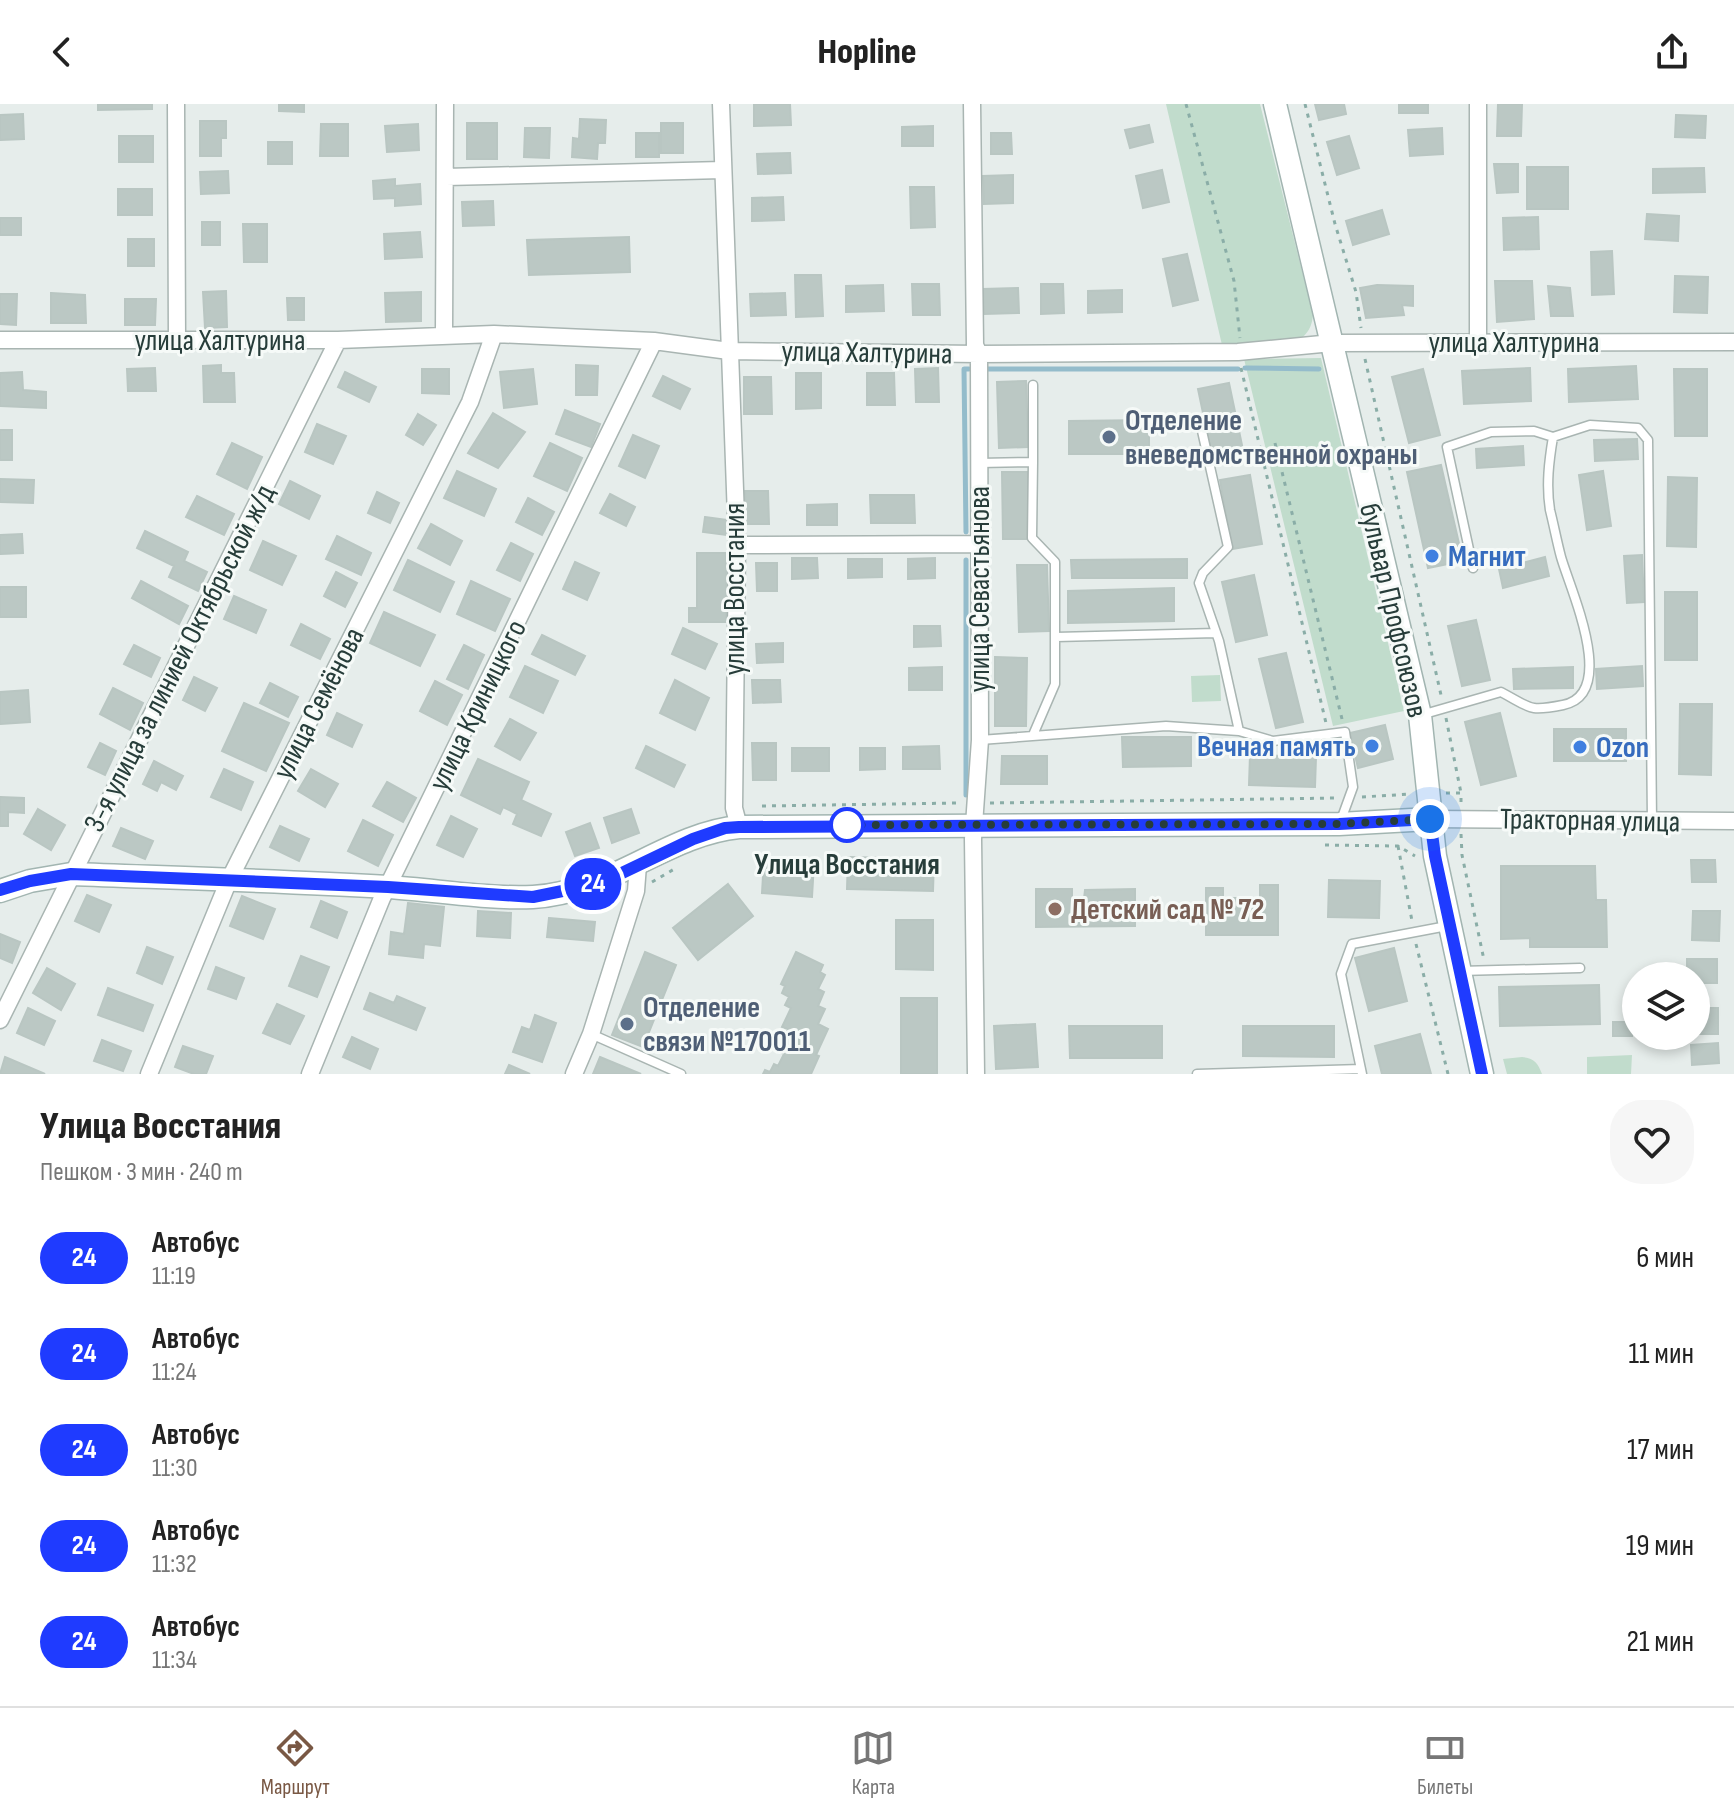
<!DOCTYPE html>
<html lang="ru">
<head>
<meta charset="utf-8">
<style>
  body { margin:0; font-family:"Sofia Sans Condensed",sans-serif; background:#f6f6f6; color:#222; height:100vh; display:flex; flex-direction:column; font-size:30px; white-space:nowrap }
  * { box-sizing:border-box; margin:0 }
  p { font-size:26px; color:#767676 }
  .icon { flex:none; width:44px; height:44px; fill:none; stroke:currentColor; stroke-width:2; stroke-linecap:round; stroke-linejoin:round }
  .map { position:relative; height:970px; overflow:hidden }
  .side { display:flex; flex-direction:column; background:#fff; flex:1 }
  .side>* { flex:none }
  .badge { padding:0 16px; border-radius:26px; font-size:28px; line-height:52px }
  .tools { position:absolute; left:1622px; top:858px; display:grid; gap:16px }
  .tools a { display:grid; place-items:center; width:88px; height:88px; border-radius:50%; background:#fff; box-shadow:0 4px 12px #0003; font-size:40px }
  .you { position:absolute; width:40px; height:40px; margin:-20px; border:6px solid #fff; border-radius:50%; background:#1a73e8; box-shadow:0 0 0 12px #1a73e833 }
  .map>.badge { position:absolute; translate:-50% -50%; box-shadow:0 0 0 4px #fff }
  .round { display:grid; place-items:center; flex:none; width:84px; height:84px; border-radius:32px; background:#f6f6f6 }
  .summary { display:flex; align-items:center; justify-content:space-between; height:136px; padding:0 40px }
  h1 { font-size:38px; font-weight:800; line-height:60px }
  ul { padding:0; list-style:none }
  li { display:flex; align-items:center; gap:24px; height:96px; padding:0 40px }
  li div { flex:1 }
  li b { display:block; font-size:30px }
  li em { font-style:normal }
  li .badge { min-width:88px; font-weight:700; text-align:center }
  header { display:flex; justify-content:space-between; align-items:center; height:104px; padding:0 40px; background:#fff; font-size:36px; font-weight:800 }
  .menu { display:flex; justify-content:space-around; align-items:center; height:112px; border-top:2px solid #e0e0e0; background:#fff; font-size:22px; color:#767676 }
  .menu a { display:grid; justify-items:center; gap:4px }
  .menu .current { color:#795844 }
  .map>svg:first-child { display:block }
  .green { fill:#c1dccc }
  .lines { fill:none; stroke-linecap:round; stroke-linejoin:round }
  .stream { stroke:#94bccb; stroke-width:5 }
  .building { fill:#bbc8c4; stroke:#b9c6c2; stroke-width:2 }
  .lane-casing { stroke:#a9b5b2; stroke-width:11 }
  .street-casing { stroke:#a9b5b2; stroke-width:19 }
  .secondary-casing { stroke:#a2b5b1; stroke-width:25 }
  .path { stroke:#8aada7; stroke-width:3; stroke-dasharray:4 6; stroke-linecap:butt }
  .lane { stroke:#fff; stroke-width:8 }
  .street { stroke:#fff; stroke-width:16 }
  .secondary { stroke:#fff; stroke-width:22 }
  .line-casing { stroke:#fff; stroke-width:18 }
  .line { stroke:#1f3bff; stroke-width:12 }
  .walk { stroke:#273d3a; stroke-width:8; stroke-dasharray:0 14.4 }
  .service-dot { fill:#5c6f8a; stroke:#f6faf8; stroke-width:3 }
  .shop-dot { fill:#3f7fe0; stroke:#f6faf8; stroke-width:3 }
  .stop-dot { fill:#fff; stroke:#1f3bff; stroke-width:4 }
  .education-dot { fill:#8d6e63; stroke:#f6faf8; stroke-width:3 }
  .labels { text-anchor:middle; stroke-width:6; stroke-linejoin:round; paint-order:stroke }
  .street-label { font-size:30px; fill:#273d3a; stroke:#f6faf8 }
  .service-label { font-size:30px; font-weight:bold; fill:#4e5e75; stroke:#f6faf8; text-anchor:start }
  .shop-label { font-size:30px; font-weight:bold; fill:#366cbe; stroke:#f6faf8; text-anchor:start }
  .stop-label { font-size:30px; font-weight:bold; fill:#273d3a; stroke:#f6faf8 }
  .education-label { font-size:30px; font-weight:bold; fill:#785e54; stroke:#f6faf8; text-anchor:start }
</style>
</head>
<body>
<header><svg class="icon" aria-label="back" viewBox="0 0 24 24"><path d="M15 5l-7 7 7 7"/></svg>Hopline<svg class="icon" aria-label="share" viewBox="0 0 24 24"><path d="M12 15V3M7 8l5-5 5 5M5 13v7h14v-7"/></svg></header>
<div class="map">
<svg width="1734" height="970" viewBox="0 0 1734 970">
  <rect width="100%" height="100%" fill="#e6edeb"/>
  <path class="green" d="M1166,0H1260L1313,211C1312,222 1308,230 1299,236L1222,241Z
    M1321,254L1404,607L1333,622L1244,255Z
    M1220,571L1221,597L1192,598L1191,572Z
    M1632,951L1631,970H1587V953Z
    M1522,953C1534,954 1538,959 1542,970H1507L1503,955Z"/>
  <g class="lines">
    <path class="stream" d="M1245,264L1319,265
      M986,265H1238
      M966,428L964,265H969
      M966,456V691"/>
  </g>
  <path class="building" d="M98,0H152V5L98,6Z
    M279,0H304V8L279,7Z
    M754,0H790L791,21L754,22Z
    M1315,0H1344L1346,10L1319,16Z
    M1399,0H1428V9H1399Z
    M1498,0H1522L1521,32H1497Z
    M23,10L24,35L0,36V11Z
    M1676,11L1706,12L1705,34L1675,33Z
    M580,15L606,16L605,39H598L597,55L572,53L573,34L579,35Z
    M200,17H226V34H221V52H200Z
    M467,19H497V55H467Z
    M661,19H683V49H661Z
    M321,20H348V52H320Z
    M418,20L419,46L387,48L385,22Z
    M1149,21L1153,38L1130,44L1125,26Z
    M933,22V42H902V23Z
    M525,24H550L549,54L524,53Z
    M1442,24L1443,50L1410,52L1408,26Z
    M636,29H659V53H636Z
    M991,29H1011L1012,50H991Z
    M119,32H153V58H119Z
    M1349,32L1359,64L1337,71L1327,38Z
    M268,38H292V60H268Z
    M790,49L791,69L758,70L757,50Z
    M1494,60H1518V88L1497,89Z
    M1527,63H1568V105H1527Z
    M1704,64L1705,88L1653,89V65Z
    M1162,66L1169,98L1143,104L1136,72Z
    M228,67L229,89L201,90L200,68Z
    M1013,71V99L984,100L983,72Z
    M395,75V82L420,80L421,100L395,102V94L374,95L373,77Z
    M910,83H934L935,123L911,124Z
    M118,85H152V111H118Z
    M783,93L784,116L752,117V94Z
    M493,97L494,121L463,122L462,98Z
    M1382,106L1389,130L1353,141L1346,117Z
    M1647,110L1679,112L1678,137L1645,135Z
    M1538,113L1539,145L1504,146L1503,114Z
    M0,114H21V131H0Z
    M202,118H220V141H202Z
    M243,120H267V158H244Z
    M420,128L422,153L385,155L384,130Z
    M629,133L630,168L529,171L527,136Z
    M128,135H154V162H128Z
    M1612,147L1614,190L1592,191L1591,148Z
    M1187,150L1198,196L1173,202L1163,155Z
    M795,171H821L823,212L796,213Z
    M1675,172L1708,173L1707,209L1674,208Z
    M1495,177H1532L1534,215L1497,218Z
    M912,180H939L940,211H913Z
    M1041,180H1063L1064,209L1041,210Z
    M883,181L884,207L846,208V182Z
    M1377,181L1413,182V202L1402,201L1404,211L1366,214L1360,184Z
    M1548,182L1570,184L1573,212H1551Z
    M1018,184L1019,209L984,210L983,185Z
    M1122,186V208L1088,209V187Z
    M226,187L227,223L205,224L203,188Z
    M421,188V217L386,218L385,189Z
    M51,189L85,191L86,219H51Z
    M785,189L786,211L751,212L750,190Z
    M0,190H17L16,221L0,220Z
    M287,194H304V216H288Z
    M125,195H156L155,221H125Z
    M221,261V269H234L235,298H204L203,262Z
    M576,261L598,262L597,291H576Z
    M1636,262L1638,295L1569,298L1568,265Z
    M155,264L156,287H128L127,265Z
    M938,264L939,298H916L915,265Z
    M1530,264L1531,297L1464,300L1462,267Z
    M422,265H449V290L422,289Z
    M533,265L537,300L504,304L500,268Z
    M1423,265L1440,331L1409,339L1392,273Z
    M1674,265H1707V332H1675Z
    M22,268L23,286L46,288V304L0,302V269Z
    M345,268L376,283L369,298L338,283Z
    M796,269H821V304L796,305Z
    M867,269H894L895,301H867Z
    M663,272L690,285L680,305L653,292Z
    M744,273H771L772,310H744Z
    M1026,277L1028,343L999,344L997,278Z
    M1229,279L1243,346L1212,352L1198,285Z
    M565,306L600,320L591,343L556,330Z
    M493,309L525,328L498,364L468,349Z
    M418,310L436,321L423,341L406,331Z
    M1149,316V350H1069V317Z
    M317,320L346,332L333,360L305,348Z
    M0,326H12V356H0Z
    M633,331L659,342L645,374L619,362Z
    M1637,335L1638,355L1595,357L1594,336Z
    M232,339L262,353L247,385L217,370Z
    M550,339L582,354L567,387L534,372Z
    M1523,342L1524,361L1477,364L1476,345Z
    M1441,361L1463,457L1428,464L1407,368Z
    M457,367L496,385L484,412L444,394Z
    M1603,367L1611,422L1587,426L1579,371Z
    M1002,368H1028L1030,435H1003Z
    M1250,371L1262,440L1232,445L1220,376Z
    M1668,373L1697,374L1696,443L1667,442Z
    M0,375L34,376L33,399L0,398Z
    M290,377L320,392L309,415L279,400Z
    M745,387H768L769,420H746Z
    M377,388L399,399L390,419L368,409Z
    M610,390L635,403L626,422L600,409Z
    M870,391H914L915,419H871Z
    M197,392L234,410L224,431L186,413Z
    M528,394L554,408L542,431L516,418Z
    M837,400V421H807V401Z
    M705,413L728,416L726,431L703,428Z
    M431,420L462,437L450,461L418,444Z
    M145,427L188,448L184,457L207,468L198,487L169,473L174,462L137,444Z
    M22,430L23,449L0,450V431Z
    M337,432L371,449L361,471L326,455Z
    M263,437L296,452L282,481L250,466Z
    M511,439L533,450L520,477L497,466Z
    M697,449H726V518H689V504H697Z
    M1642,451L1644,498L1627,499L1624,452Z
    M1545,453L1549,472L1503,484L1499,465Z
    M792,454H817L818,474L792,475Z
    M935,454V474L908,475V455Z
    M848,455H882V473L848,474Z
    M1187,455V474H1072L1071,456Z
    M408,456L454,478L440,508L394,486Z
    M575,458L599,469L587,496L563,485Z
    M756,459H777V487H757Z
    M1017,461H1047L1049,527L1019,528Z
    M336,468L357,479L345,503L324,492Z
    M1254,471L1267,531L1236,538L1222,478Z
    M141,477L188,502L179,520L132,494Z
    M471,477L510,495L495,527L457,510Z
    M0,483H26V513H0Z
    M1174,484V517L1068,519V487Z
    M1665,488H1697V556H1665Z
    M234,492L266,506L256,529L224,515Z
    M384,508L435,531L420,562L370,539Z
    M1476,516L1490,576L1462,582L1448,522Z
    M301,520L330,535L320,555L291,541Z
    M914,522H940L941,542L914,543Z
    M683,524L717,540L705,565L672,550Z
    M542,531L585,552L575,571L532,550Z
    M783,539V558L757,559L756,540Z
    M134,541L160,554L151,573L124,560Z
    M464,541L484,551L468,585L447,575Z
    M1286,549L1303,618L1276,624L1259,555Z
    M995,553L1027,554L1026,622H995Z
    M525,562L558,577L543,609L510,593Z
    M1642,562L1643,582L1597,585L1596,565Z
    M942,563V586H909V564Z
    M1573,563V584L1514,585L1513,565Z
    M194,573L217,584L205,607L183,596Z
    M675,576L709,594L695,626L660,609Z
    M752,576H780L781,598L753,599Z
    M435,577L462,591L447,621L420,607Z
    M270,579L298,593L288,613L260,599Z
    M113,584L143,599L130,626L100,610Z
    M28,586L30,618L0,620V588Z
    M244,599L289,619L266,667L222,647Z
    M1680,600H1712L1711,671L1679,670Z
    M337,609L362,621L352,643L327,631Z
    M1500,609L1516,672L1481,681L1465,618Z
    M510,615L536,629L520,656L495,642Z
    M1385,621L1393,655L1358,664L1350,629Z
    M1554,625H1626V657H1554Z
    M1122,633H1191V662L1123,663Z
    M100,639L116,647L105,671L88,663Z
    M752,639H776V676H753Z
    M646,642L685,661L674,683L636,664Z
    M939,642L940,665H903V643Z
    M792,644H829V667H792Z
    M860,644H885V665L860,666Z
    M1250,651L1316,653L1315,683L1249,681Z
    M1002,652H1047V680H1001Z
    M478,655L529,678L521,696L551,710L541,732L513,720L517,710L503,703L500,710L461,691Z
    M154,657L183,672L176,686L161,678L157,687L143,680Z
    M224,665L253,678L241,706L211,693Z
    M311,665L338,680L325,703L298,687Z
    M387,678L416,694L403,718L373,702Z
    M0,693L24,694V709L8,708V722H0Z
    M38,705L65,721L51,746L24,730Z
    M631,705L639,729L612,739L604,714Z
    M451,712L477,725L463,753L437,741Z
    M363,716L393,731L378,762L348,747Z
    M590,719L599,744L575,752L566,728Z
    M280,722L309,735L299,757L270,743Z
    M121,724L153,737L145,755L113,742Z
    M848,753L934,755L933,787L847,785Z
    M764,755L814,759L812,793L762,789Z
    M1691,756H1715L1716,778H1692Z
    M1501,762H1595L1596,796H1606L1607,843H1530V834L1501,835Z
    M1329,776L1380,777L1379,814L1328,813Z
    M728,780L753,812L698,856L673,824Z
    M1260,781H1278V831H1206V784H1223V794H1260Z
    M1036,785H1072V795H1084L1085,786L1135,785V822L1036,823Z
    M87,791L111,801L99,828L75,817Z
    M242,792L275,805L263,835L230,822Z
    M321,797L347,808L337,834L311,823Z
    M408,799L444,803L440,842L424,840L423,854L389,850L391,828L404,830Z
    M478,807L511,809L510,834L477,832Z
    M1693,807H1720L1719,837L1692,836Z
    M549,814L595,818L593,837L547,833Z
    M896,816H933V866L896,865Z
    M0,830L20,838L12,859L0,854Z
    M147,843L173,853L162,880L137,869Z
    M1394,844L1407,897L1369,907L1355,854Z
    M645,848L676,861L643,943L612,931Z
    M796,848L823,861L820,868L825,871L818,885L824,888L818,902L825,905L818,920L828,925L816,951L819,952L811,970H763L765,966L770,968L774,960L778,962L784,950L778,947L782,938L786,940L789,934L784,932L788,925L782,923L791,904L785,901L789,893L782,889L785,882L781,880Z
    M301,852L329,863L317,893L289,882Z
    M1687,855H1717V879H1696V872H1687Z
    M216,863L244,874L236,895L208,885Z
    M47,864L75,880L61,906L33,889Z
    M1599,881L1600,920L1500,922L1499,883Z
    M108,884L153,901L143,927L98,911Z
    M370,889L394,899L397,892L425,904L416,926L364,905Z
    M901,894H937V970H901Z
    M277,900L304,912L290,940L263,929Z
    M28,904L55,917L44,941L17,929Z
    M1696,904H1718V930H1696Z
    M535,911L556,919L542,958L513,948L522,923L530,926Z
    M1613,918H1632V932H1613Z
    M1035,920L1038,963L996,965L994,922Z
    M1069,922H1162V954H1070Z
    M1243,922H1334V953L1243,952Z
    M1420,930L1431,970H1382L1375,942Z
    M352,933L378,945L370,965L343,953Z
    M102,936L131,947L123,967L94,957Z
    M1718,939L1719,959L1692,961L1691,941Z
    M183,942L213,952L206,970H194L175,963Z
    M5,953L45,970H0Z
    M600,953L641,970H593Z
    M509,961L530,970H505Z"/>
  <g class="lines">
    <g class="lane-casing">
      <path id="lane" d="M1033,281V358
        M1200,318L1228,443L1203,469L1199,479L1219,537L1239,627
        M979,359L1033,358L1032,434L1055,458V580L1033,631
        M1473,464L1447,343L1491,328L1534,327L1553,333L1590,321L1638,324L1648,336L1652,717
        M1056,533L1216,529
        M1421,611L1501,588C1531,604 1528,608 1563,601C1619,590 1570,485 1561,453C1557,438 1554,422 1550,406C1546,381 1549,357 1553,333
        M980,636L1166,622L1239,627L1273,637L1345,628L1353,683L1341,716
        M1460,867L1580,864
        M591,930L681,970
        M1197,970L1361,965
        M1362,970L1341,870L1352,840L1447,822"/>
    </g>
    <g class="street-casing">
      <path id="street" d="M176,0L177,236
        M721,0L737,441L734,704L739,723
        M972,0L975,241L979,250L980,636L973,735L976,970
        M446,73L722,66
        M444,230L445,0
        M0,236H338L494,230L654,237L729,247L979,250L1238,248L1332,239L1734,238
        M1478,238V0
        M737,441L978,440
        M1430,715L1734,717
        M0,916L338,236
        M149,970L229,776L470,298L494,230
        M310,970L382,794L654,237
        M574,970L591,930L636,787L638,761"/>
    </g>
    <g class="secondary-casing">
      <path id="secondary" d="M1275,0L1420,611L1435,752L1482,970
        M0,787L30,777L71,770C177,774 282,777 388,783C436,786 485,795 533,793C610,789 667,730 739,723L1339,720L1430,715"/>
    </g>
    <path class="path" d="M1186,0L1234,177L1240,234
      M1305,0L1335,120L1356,188L1361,224
      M1365,255L1441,591
      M1241,264L1326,619
      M1275,339L1342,615
      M1446,614L1461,689
      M1446,689H1461V699
      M1362,693L1410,690
      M990,699L1338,694
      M762,702L958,699
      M1461,730L1462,751L1484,856
      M1325,741L1398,742L1415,752
      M1398,742L1412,817
      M652,778L676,764
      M1416,840L1448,970"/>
    <use href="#lane" class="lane"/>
    <use href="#street" class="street"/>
    <use href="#secondary" class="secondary"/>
  </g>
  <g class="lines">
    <g class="line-casing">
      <path id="line" d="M0,786L30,777L71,770L388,783L533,793L587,782L622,769L693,735L725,724L739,723L1339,720L1430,715L1435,752L1482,970"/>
    </g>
    <use href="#line" class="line"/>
    <path class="walk" d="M847,721L1339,720L1430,715"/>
  </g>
  <g class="service-dot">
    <circle cx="1109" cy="333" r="8"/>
    <circle cx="627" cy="920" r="8"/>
  </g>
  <g class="shop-dot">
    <circle cx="1432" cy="452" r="8"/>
    <circle cx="1372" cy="642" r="8"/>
    <circle cx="1580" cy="643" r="8"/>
  </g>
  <circle class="stop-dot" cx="847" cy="721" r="16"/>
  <circle class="education-dot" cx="1055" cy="805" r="8"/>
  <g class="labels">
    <g class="street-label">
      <text x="220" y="246">улица Халтурина</text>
      <text x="1514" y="248">улица Халтурина</text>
      <text transform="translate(867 248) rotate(1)" y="10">улица Халтурина</text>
      <text transform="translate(734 485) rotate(-90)" y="10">улица Восстания</text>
      <text transform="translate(979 485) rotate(-90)" y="10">улица Севастьянова</text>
      <text transform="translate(1394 506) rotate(77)" y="10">бульвар Профсоюзов</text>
      <text transform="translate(179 554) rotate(-63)" y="10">3-я улица за линией Октябрьской ж/д</text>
      <text transform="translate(318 599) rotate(-63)" y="10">улица Семёнова</text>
      <text transform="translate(477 601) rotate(-64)" y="10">улица Криницкого</text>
      <text transform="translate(1590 716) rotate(1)" y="10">Тракторная улица</text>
    </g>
    <g class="service-label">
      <text x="1125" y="326">Отделение<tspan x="1125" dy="34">вневедомственной охраны</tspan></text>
      <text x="643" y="913">Отделение<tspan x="643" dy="34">связи №170011</tspan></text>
    </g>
    <g class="shop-label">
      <text x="1448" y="462">Магнит</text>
      <text x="1356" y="652" text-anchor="end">Вечная память</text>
      <text x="1596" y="653">Ozon</text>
    </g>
    <g class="stop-label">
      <text x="847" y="770">Улица Восстания</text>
    </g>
    <g class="education-label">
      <text x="1071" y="815">Детский сад № 72</text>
    </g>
  </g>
</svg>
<div class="tools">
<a><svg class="icon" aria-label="layers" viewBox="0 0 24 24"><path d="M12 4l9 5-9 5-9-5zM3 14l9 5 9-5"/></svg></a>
</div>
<div class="you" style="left:1430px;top:715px"></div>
<b class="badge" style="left:593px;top:780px;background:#1f3bff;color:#fff">24</b>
</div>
<section class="side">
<div class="summary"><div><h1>Улица Восстания</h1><p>Пешком · 3 мин · 240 m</p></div><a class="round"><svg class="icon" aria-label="heart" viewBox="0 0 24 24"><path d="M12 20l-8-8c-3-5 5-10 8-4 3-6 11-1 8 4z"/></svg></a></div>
<ul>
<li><span class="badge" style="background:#1f3bff;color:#fff">24</span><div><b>Автобус</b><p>11:19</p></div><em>6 мин</em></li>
<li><span class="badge" style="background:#1f3bff;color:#fff">24</span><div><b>Автобус</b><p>11:24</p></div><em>11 мин</em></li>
<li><span class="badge" style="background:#1f3bff;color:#fff">24</span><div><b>Автобус</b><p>11:30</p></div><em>17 мин</em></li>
<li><span class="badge" style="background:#1f3bff;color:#fff">24</span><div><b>Автобус</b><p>11:32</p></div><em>19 мин</em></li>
<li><span class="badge" style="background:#1f3bff;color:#fff">24</span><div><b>Автобус</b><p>11:34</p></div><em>21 мин</em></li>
</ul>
</section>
<nav class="menu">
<a class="current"><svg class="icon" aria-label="directions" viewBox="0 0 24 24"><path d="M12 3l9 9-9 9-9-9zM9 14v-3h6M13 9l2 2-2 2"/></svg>Маршрут</a>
<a><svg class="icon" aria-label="map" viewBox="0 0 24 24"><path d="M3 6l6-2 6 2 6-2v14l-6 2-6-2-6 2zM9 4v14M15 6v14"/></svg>Карта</a>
<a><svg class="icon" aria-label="tickets" viewBox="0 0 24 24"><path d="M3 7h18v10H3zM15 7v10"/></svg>Билеты</a>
</nav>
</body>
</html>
